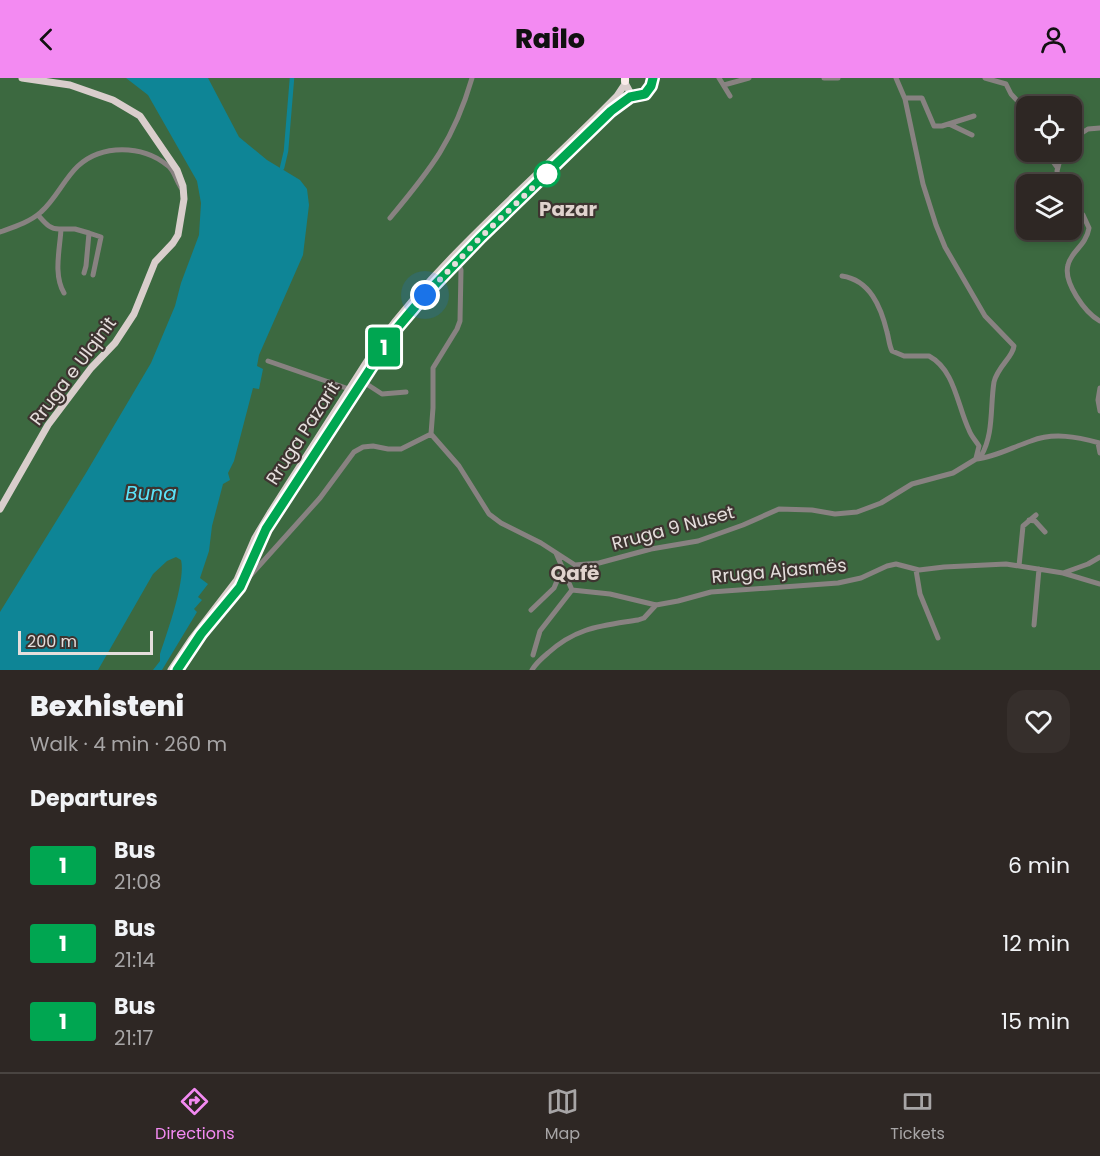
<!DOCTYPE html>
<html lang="en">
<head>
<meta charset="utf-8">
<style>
  body { margin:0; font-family:Poppins,sans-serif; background:#362f2c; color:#f1f3f6; height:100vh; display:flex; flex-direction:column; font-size:22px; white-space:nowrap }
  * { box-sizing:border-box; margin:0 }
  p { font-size:20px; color:#a7a5a6 }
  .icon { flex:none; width:33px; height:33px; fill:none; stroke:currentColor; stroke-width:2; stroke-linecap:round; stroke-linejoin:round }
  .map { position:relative; height:592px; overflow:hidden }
  .side { display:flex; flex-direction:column; background:#2e2724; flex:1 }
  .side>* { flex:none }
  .badge { padding:0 12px; border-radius:4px; font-size:21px; line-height:39px }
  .fabs { position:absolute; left:1016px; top:18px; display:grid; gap:12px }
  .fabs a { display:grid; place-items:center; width:66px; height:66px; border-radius:12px; background:#2e2724; box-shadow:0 3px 9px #0003,0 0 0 2px #494441; font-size:30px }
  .scale { position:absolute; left:18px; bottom:15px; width:135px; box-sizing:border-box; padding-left:6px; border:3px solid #e5dedc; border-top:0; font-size:16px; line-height:21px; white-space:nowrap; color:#e5dedc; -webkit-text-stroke:4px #3d3430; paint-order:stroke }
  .you { position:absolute; width:30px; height:30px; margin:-15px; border:4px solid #fff; border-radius:50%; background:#1a73e8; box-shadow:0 0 0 9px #1a73e833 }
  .map>.badge { position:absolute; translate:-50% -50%; box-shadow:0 0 0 3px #fff }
  h2 { padding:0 30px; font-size:22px; line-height:54px }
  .round { display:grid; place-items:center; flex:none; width:63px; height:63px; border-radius:18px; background:#362f2c }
  .overview { display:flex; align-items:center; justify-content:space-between; height:102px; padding:0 30px }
  h1 { font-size:28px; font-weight:800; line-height:45px }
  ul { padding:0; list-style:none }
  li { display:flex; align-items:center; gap:18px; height:78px; padding:0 30px }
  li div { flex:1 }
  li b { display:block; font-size:22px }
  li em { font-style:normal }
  li .badge { min-width:66px; font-weight:700; text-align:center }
  header { display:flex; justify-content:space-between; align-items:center; height:78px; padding:0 30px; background:#f38af2; color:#111; font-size:27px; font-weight:800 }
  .tab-bar { display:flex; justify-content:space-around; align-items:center; height:84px; border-top:2px solid #494441; background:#2e2724; font-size:16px; color:#a7a5a6 }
  .tab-bar a { display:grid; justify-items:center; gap:3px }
  .tab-bar .selected { color:#f38af2 }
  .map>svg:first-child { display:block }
  .green { fill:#3c6940; fill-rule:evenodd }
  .water { fill:#0e8596 }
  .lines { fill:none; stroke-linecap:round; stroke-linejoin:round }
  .canal { stroke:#0e8596; stroke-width:4.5 }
  .minor { stroke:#888281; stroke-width:5 }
  .major { stroke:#d9cecc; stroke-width:7 }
  .highway { stroke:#faecea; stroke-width:8 }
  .line-casing { stroke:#fff; stroke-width:14 }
  .line { stroke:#00a651; stroke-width:9 }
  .walk { stroke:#e5dedc; stroke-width:6; stroke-dasharray:0 10.8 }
  .stop-dot { fill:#fff; stroke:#00a651; stroke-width:3 }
  .labels { text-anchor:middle; stroke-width:4.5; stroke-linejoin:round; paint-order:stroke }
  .street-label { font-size:18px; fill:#e5dedc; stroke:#3d3430 }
  .neighbourhood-label { font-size:20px; font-weight:bold; fill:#e0d3ce; stroke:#3d3430 }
  .water-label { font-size:20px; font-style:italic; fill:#5ce3f9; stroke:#3d3430 }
</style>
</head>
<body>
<header><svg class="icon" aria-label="back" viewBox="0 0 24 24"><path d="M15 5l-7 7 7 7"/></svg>Railo<svg class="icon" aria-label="person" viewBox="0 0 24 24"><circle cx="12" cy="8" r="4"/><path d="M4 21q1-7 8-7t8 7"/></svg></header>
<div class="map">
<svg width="1100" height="592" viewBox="0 0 1100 592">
  <rect width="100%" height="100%" fill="#3d3430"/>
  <path class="green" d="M0,0H1100V592H0ZM1026,28H1071V74H1026ZM1026,106H1071V152H1026Z"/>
  <path class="water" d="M126,0H208L239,59L267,82L300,102L307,111L309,127L303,177L259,277L257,288L263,291L259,311L253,310L234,383L228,395L230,402L223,406L212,448L209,473L200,500L208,506L198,519L202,522L194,531L197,534L162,592H153L160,583V576C167,555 186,502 181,482L176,479L167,483L153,496L98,592H0V534L86,395L151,285L175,228L181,205L199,157L201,125L197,103L148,17Z"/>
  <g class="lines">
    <path class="canal" d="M282,90L286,73L292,0"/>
    <path class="minor" d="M719,0L730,18
      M824,0H838
      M985,0L1006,6L1011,16L1026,32
      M724,7L749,0
      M905,20H922L934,48H942L974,38
      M949,46L972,57
      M1071,62L1088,51L1100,50
      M1053,74L1054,85L1057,89
      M1060,106L1057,93L1062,74
      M1071,124L1083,137L1089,150C1086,168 1071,173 1068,187C1063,204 1085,235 1100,243
      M38,137C45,145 50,152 61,151
      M390,140C431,91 454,62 472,0
      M0,154C14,149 30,144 41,134C56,121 64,101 78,88C102,66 142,67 167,87C176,93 176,106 184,113
      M457,183L461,192L460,243L457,251L433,290V330L431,356L459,388L489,436L501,445L541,465L575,487
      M84,195L86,188L89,155L101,159L93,197
      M842,198C870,202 881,229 887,254C889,261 889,267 892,273L904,278H929C955,292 957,327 969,352C971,358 976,363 979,368L976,380
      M64,215C53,196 60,171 61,151H75L89,155
      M268,283L349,311
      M362,303L382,316L406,314
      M1100,310L1098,322L1100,333
      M1098,365L1100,375
      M977,381C995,379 1013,369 1031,363C1054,354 1077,359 1100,365
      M1029,442L1035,443L1045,454
      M556,475L572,512
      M575,487L599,485L651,471L698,463L743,447L779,431L812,432L835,436L857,434L881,425L912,406L953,395L981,378C994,356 990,329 994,304C998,288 1013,279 1014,268L985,238L945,169L936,147L923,106L905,21L896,0
      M1019,488L1023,448L1036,437
      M916,492L920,516L938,560
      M1063,495L1088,486L1100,479
      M241,508L320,420L354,374L363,369L373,368L388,371H401L431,356
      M572,512L610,516L656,527L678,523L711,514L838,505L861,500L887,488L896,486L919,492L944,489L1006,486L1063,495L1100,506
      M531,532L554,510L560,496
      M1034,547L1039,491
      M533,577L540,553L572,512
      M532,592C536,585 542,580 548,575C577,549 601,548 638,542L644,540L656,527"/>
    <path class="major" d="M625,5L631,16L641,18C648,14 653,8 650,0
      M0,431L48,347L91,290L115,265L134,236L155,184L173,165L178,157L184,121L183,108L177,92L140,38L113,22L70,7L22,0
      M171,592L191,562L237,502L255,460L270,435L380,263C448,172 538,99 617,18L625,6
      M177,592L192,568L240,509L266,451L397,250L433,208L481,159L611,33L629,19L636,18"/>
    <path class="highway" d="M625,0V3"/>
  </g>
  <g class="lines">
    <g class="line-casing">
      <path id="line" d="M177,592L201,556L240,509L266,451L397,250L425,217L481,159L611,33L630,19L645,16L651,8L653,0"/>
    </g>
    <use href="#line" class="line"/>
    <path class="walk" d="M425,217L481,159L547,96"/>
  </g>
  <circle class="stop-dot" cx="547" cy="96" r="12"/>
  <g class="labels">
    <g class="street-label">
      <text transform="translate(73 293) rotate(-53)" y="6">Rruga e Ulqinit</text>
      <text transform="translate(303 355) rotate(-57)" y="6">Rruga Pazarit</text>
      <text transform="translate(673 450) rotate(-15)" y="6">Rruga 9 Nuset</text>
      <text transform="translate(779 493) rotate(-5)" y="6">Rruga Ajasmës</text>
    </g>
    <g class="neighbourhood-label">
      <text x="568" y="138">Pazar</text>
      <text x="575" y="502">Qafë</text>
    </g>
    <g class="water-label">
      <text x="151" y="422">Buna</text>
    </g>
  </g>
</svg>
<div class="fabs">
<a><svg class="icon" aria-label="locate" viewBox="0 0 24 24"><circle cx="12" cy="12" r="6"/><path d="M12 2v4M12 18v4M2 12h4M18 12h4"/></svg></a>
<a><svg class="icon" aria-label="layers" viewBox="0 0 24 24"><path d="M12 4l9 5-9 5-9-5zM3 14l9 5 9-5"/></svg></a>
</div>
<div class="scale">200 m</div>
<div class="you" style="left:425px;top:217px"></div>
<b class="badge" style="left:384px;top:269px;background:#00a651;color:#fff">1</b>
</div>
<section class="side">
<div class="overview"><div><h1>Bexhisteni</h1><p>Walk · 4 min · 260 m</p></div><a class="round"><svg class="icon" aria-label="heart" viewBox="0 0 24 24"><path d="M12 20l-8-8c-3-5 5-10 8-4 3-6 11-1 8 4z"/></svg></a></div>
<h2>Departures</h2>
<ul>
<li><span class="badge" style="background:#00a651;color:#fff">1</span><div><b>Bus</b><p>21:08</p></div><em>6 min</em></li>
<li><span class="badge" style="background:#00a651;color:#fff">1</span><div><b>Bus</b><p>21:14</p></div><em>12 min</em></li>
<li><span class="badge" style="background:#00a651;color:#fff">1</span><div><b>Bus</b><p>21:17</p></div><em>15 min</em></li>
</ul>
</section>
<nav class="tab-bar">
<a class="selected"><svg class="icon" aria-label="directions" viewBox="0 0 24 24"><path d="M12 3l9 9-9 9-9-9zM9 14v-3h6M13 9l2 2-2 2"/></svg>Directions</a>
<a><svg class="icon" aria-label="map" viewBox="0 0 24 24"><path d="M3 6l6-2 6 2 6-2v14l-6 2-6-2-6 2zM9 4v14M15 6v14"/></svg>Map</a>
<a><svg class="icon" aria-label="tickets" viewBox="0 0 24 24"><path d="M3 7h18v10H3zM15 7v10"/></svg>Tickets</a>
</nav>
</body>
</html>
